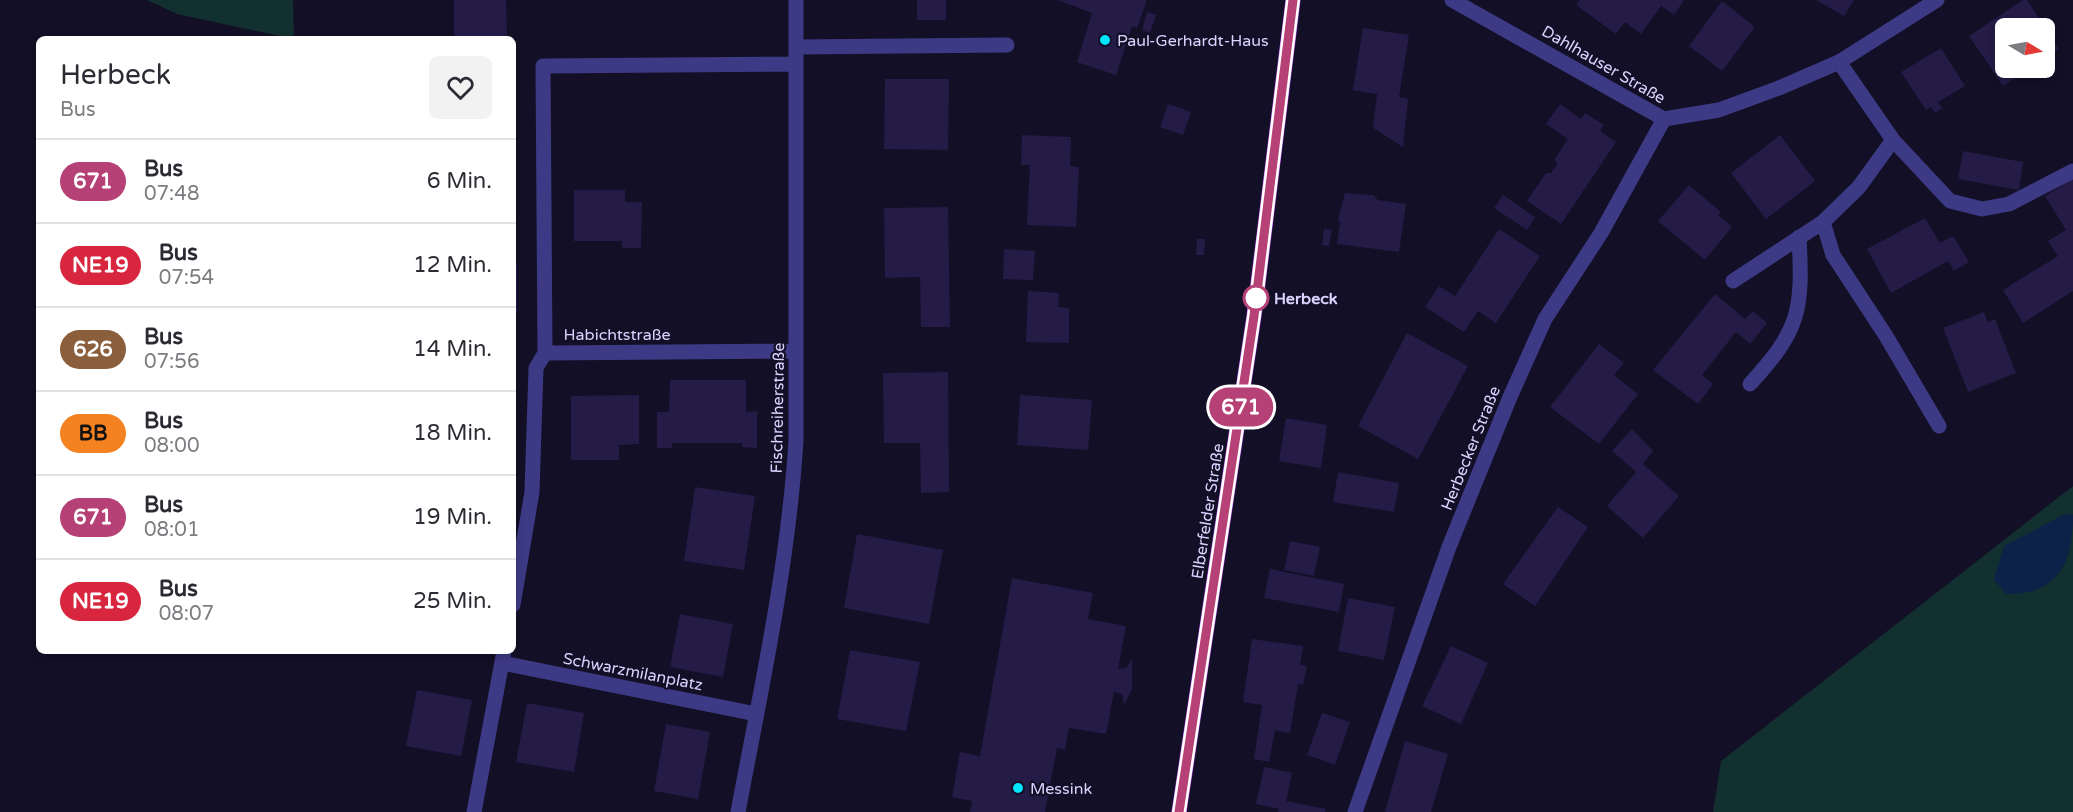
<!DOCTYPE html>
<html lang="de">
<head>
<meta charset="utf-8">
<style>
  body { margin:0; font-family:"Varela Round",sans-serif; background:#f2f2f3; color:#2b2b33; height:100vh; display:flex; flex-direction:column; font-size:22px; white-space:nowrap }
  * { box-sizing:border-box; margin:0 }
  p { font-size:20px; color:#7c7c81 }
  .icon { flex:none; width:33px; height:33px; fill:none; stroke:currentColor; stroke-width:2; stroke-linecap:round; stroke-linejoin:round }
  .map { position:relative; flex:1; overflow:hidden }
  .panel { position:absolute; left:36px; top:36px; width:480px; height:618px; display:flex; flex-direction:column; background:#fff; border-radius:9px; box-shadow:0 3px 9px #0003 }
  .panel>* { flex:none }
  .badge { padding:0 12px; border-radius:20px; font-size:21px; line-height:39px }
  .needle { width:39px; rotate:100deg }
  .controls { position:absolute; left:1995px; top:18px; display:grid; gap:12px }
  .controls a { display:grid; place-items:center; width:60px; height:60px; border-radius:9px; background:#fff; box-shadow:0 3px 9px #0003; font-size:30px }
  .map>.badge { position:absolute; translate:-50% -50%; box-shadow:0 0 0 3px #fff }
  .round { display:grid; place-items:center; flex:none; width:63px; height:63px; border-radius:9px; background:#f2f2f3 }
  .head { display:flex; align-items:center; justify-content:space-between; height:102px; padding:0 24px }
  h1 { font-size:28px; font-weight:600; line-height:45px }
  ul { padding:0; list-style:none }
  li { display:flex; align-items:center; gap:18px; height:84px; padding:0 24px; border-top:2px solid #e1e1e2 }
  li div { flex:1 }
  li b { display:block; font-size:22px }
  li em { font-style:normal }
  li .badge { min-width:66px; font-weight:700; text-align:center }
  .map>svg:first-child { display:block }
  .green { fill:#12302f }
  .water { fill:#0c2248 }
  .building { fill:#241b47 }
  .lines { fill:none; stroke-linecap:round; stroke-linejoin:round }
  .service { stroke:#3d3a85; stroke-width:15 }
  .minor { stroke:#3d3a85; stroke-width:15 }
  .primary { stroke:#c25bff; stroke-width:15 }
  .line-casing { stroke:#fff; stroke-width:14 }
  .line { stroke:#b54176; stroke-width:9 }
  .poi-dot { fill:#00e5ff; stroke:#130f26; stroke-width:2 }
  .stop-dot { fill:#fff; stroke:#b54176; stroke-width:3 }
  .labels { text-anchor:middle; stroke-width:4.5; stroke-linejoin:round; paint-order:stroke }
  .poi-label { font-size:16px; fill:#d9d4ff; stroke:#130f26; text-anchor:start }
  .street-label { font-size:16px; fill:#d9d4ff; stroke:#130f26 }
  .stop-label { font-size:16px; font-weight:bold; fill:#d9d4ff; stroke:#130f26; text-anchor:start }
</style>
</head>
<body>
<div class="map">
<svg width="2073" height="812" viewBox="0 0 2073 812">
  <rect width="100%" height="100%" fill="#130f26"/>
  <path class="green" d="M147,0H293L294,39L177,14Z
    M2073,486V812H1713L1721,761Z"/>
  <path class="water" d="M2065,514L2073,515C2073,563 2058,595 2006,594L1994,580L2004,546Z"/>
  <path class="building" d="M454,0H506L507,39H454Z
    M917,0H946V20H917Z
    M1058,0H1147L1137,28L1132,26L1116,75L1077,62L1092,13Z
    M1580,0H1684L1674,15L1661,6L1641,34L1625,22L1616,34L1576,5Z
    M1816,0H1854L1844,16Z
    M2023,0H2027L2059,49L2044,58V28H2006V68H2030L2003,86L1969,36Z
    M1722,1L1755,27L1722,71L1689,46Z
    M1147,12L1156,15L1150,33L1142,30Z
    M1363,28L1409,35L1399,97L1408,99L1403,147L1373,128L1377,94L1353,90Z
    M1941,48L1965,86L1938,102L1942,108L1935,113L1931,107L1926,110L1901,72Z
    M885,79H949L948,150L884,149Z
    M1168,104L1191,112L1183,135L1160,127Z
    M1560,104L1581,119L1585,113L1604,125L1600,131L1616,142L1561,224L1527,201L1546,173H1551L1558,163L1554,160L1568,139L1546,124Z
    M1022,135L1071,137L1070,166L1079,167L1076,227L1027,225L1030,165H1021Z
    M1780,135L1815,181L1766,219L1731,173Z
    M1963,151L2023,162L2019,190L1958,179Z
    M2073,179V291L2023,323L2003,290L2058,256L2048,241L2066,230L2045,196Z
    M1689,185L1721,212L1718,215L1732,227L1705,260L1658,221Z
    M574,190H625V202H642L641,248H622V241H574Z
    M1345,193L1373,195L1378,200L1406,204L1399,252L1337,244L1340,223L1338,220Z
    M1503,195L1535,217L1527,230L1494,208Z
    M948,207L950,327H921L920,277L885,278L884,208Z
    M1925,218L1940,243L1953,236L1969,262L1954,271L1948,261L1891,293L1867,249Z
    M1324,229L1332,230L1329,246L1322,245Z
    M1499,229L1540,256L1496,323L1478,311L1464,332L1425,307L1439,286L1455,296Z
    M1197,239H1205L1204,255H1196Z
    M1004,249L1035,251L1033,280L1003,279Z
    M513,264H517V314H513Z
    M1028,291L1059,293L1058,307L1069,308V343L1026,342Z
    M1715,294L1745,319L1753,311L1767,323L1750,344L1736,332L1702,375L1713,384L1698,404L1653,370Z
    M1984,312L1988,322L1995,319L2016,373L1968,392L1943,328Z
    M1407,333L1468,366L1418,459L1358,426Z
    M1599,344L1624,363L1614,375L1638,394L1599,444L1550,407Z
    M948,372L949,492L921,493L920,443H884L883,373Z
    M670,380H746V412L757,411V448L742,447V443H672V448H657V412H669Z
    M639,395V444L619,445V460H571V396Z
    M1020,395L1092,400L1088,450L1017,445Z
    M1286,418L1327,425L1321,468L1279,461Z
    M1632,429L1653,451L1643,464L1679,496L1643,538L1607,506L1636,472L1612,451Z
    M1338,472L1399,483L1394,512L1333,502Z
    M695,487L755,496L744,570L684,561Z
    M1558,507L1588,527L1535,606L1503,584Z
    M857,534L943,550L929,624L844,608Z
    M1290,541L1320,547L1314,576L1284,570Z
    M1270,569L1344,584L1339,612L1264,598Z
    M1012,578L1093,593L1088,619L1126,626L1118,669L1126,668L1132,659V689L1124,705L1122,694L1114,692L1106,734L1069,728L1065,750L1057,748L1045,812H970L972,801L952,797L960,752L980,756Z
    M1348,598L1395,607L1384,660L1338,651Z
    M680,614L733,624L723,677L670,667Z
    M1252,639L1303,646L1300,665L1307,666L1303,685L1298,684L1290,733L1275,730L1269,762L1254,759L1262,705L1243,702Z
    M1451,646L1488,663L1461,724L1422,706Z
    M850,650L920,662L906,731L837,719Z
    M417,690L472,700L461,756L406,746Z
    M527,703L584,713L574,772L516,762Z
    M1322,713L1350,722L1335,765L1307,755Z
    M666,724L710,732L698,799L654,791Z
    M1405,741L1448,754L1431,812H1385Z
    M1264,767L1292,773L1286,801L1326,809L1325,812H1278L1279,809L1256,804Z"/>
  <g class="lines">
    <path class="service" d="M1839,62L1893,140L1950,201L1982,209L2009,204L2073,171
      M1823,222L1833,255L1886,336L1939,426
      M1733,281L1823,222L1859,187L1893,140
      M1750,384C1800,330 1803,310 1799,237"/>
    <path class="minor" d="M1452,0L1664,119L1719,110L1779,88L1839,62L1937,0
      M796,47L1007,45
      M796,64L543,66L545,353L796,351
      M513,605L532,492L536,368L545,353
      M502,663L756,714
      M474,812L504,651
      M738,812C761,689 788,567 796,441V0
      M1355,812L1449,547L1510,397L1545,319L1601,233L1664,119"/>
    <path class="primary" d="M1179,812L1254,316L1293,0"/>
  </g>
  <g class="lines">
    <g class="line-casing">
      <path id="line" d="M1179,812L1254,316L1293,0"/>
    </g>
    <use href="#line" class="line"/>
  </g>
  <g class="poi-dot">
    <circle cx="1105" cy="40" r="6"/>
    <circle cx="1018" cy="788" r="6"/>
  </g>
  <circle class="stop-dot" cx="1256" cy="298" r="12"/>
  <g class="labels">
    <g class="poi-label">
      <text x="1117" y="46">Paul-Gerhardt-Haus</text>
      <text x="1030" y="794">Messink</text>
    </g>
    <g class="street-label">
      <text transform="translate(1604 64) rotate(30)" y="6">Dahlhauser Straße</text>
      <text x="617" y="340">Habichtstraße</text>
      <text transform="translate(777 408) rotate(-89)" y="6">Fischreiherstraße</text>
      <text transform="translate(1470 448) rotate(-68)" y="6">Herbecker Straße</text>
      <text transform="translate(1207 511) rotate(-81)" y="6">Elberfelder Straße</text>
      <text transform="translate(633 671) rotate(11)" y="6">Schwarzmilanplatz</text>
    </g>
    <g class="stop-label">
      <text x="1274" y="304">Herbeck</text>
    </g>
  </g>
</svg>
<div class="controls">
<a><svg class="needle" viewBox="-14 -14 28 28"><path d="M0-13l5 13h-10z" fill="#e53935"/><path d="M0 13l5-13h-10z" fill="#7c7c81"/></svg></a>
</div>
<b class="badge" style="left:1241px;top:407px;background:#b54176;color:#fff">671</b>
<section class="panel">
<div class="head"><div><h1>Herbeck</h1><p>Bus</p></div><a class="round"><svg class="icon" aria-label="heart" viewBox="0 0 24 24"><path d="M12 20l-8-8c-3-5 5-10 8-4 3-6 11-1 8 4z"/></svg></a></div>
<ul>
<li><span class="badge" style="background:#b54176;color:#fff">671</span><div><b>Bus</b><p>07:48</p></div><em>6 Min.</em></li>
<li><span class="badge" style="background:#d7263d;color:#fff">NE19</span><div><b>Bus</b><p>07:54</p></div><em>12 Min.</em></li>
<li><span class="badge" style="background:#8b5e3c;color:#fff">626</span><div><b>Bus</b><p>07:56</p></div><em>14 Min.</em></li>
<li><span class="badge" style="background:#f58220;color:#111">BB</span><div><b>Bus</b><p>08:00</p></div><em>18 Min.</em></li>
<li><span class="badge" style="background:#b54176;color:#fff">671</span><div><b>Bus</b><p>08:01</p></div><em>19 Min.</em></li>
<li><span class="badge" style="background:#d7263d;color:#fff">NE19</span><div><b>Bus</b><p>08:07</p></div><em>25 Min.</em></li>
</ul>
</section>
</div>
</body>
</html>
